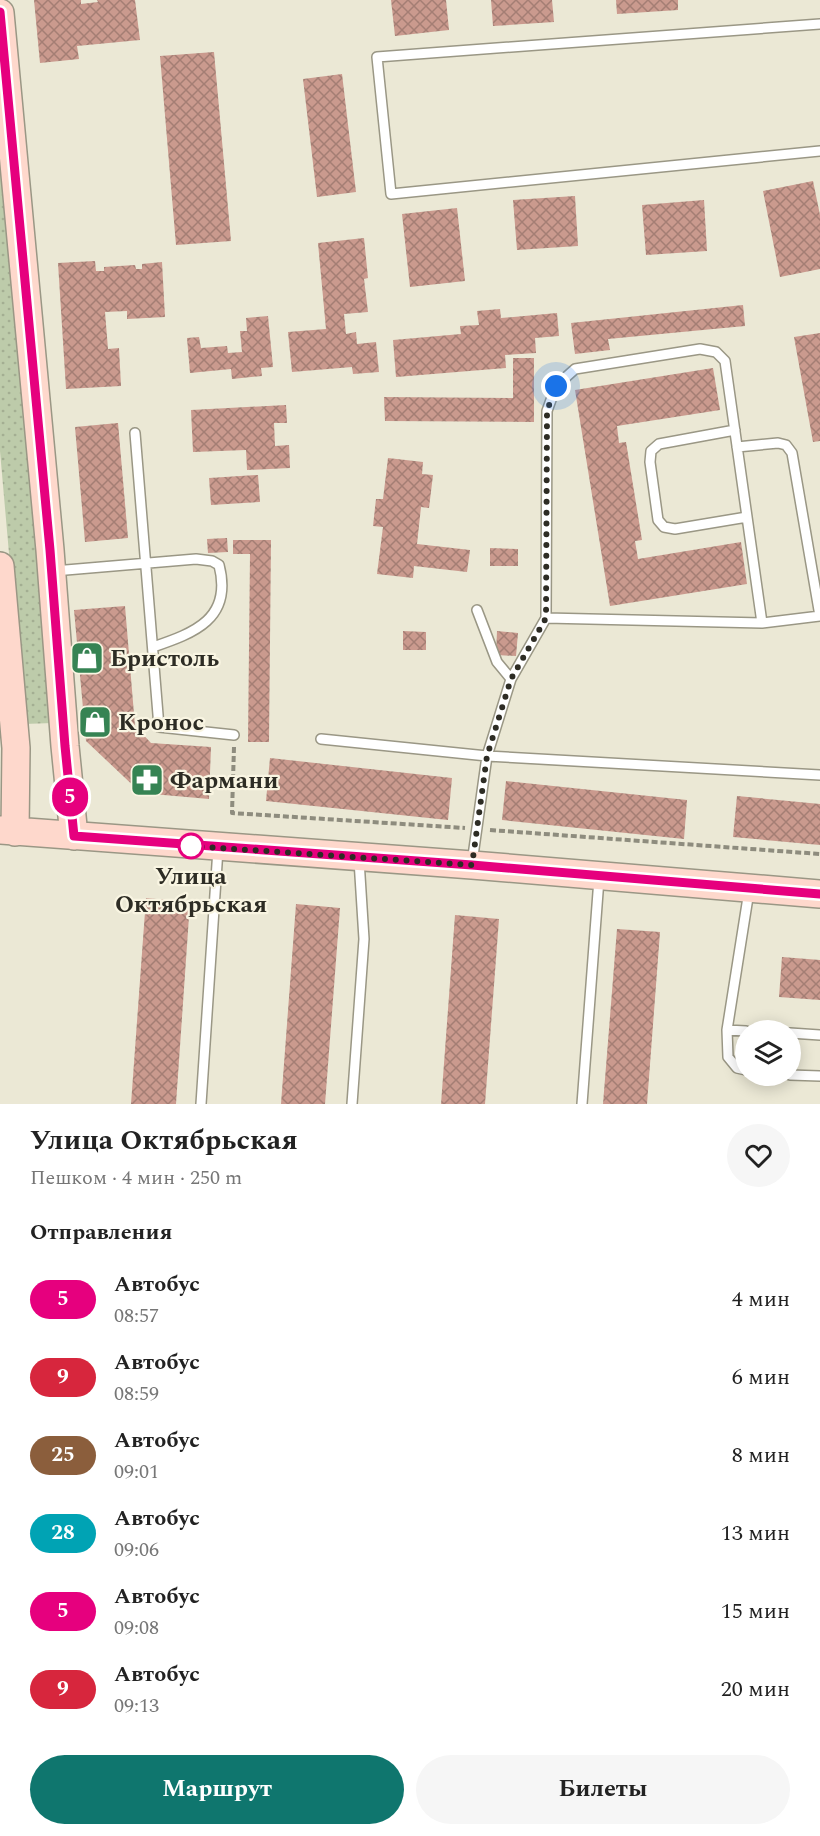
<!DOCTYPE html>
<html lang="ru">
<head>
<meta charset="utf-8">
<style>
  body { margin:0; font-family:Spectral,serif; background:#f6f6f6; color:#222; height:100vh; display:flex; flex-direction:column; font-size:22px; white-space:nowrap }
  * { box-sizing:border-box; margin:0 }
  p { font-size:20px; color:#767676 }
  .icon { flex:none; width:33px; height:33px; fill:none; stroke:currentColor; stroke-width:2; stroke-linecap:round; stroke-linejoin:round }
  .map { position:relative; height:1104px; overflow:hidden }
  .sheet { display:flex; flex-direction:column; background:#fff; flex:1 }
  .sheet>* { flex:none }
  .badge { padding:0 12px; border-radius:20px; font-size:21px; line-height:39px }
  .fabs { position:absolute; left:735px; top:1020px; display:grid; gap:12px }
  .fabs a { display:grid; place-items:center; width:66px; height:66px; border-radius:50%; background:#fff; box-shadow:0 3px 15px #0003; font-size:30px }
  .you { position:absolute; width:30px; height:30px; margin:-15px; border:4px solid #fff; border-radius:50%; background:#1a73e8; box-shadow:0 0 0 9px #1a73e833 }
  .map>.badge { position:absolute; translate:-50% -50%; box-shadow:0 0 0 3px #fff }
  h2 { padding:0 30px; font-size:22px; line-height:54px }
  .round { display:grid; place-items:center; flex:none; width:63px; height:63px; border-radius:32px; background:#f6f6f6 }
  .head { display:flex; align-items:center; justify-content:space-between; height:102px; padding:0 30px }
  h1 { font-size:28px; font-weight:700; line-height:45px }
  .primary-button { display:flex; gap:12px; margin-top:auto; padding:12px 30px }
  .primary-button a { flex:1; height:69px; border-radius:36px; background:#0f766e; color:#fff; font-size:24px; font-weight:700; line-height:69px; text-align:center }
  .primary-button a+a { background:#f6f6f6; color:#222 }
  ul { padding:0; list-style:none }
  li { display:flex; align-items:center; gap:18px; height:78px; padding:0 30px }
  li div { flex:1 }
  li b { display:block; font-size:22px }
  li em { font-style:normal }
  li .badge { min-width:66px; font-weight:700; text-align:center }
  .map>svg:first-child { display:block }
  .grass { fill:url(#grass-dots) }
  .building { fill:url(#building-cross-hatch) }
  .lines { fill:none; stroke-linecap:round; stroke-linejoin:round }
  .lane-casing { stroke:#9a9785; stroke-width:12 }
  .secondary-casing { stroke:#9a9785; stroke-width:30 }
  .path { stroke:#8e8c7e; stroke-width:4; stroke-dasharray:6 3; stroke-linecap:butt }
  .lane { stroke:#fff; stroke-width:9 }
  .secondary { stroke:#fed8cc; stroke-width:27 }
  .line-casing { stroke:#fff; stroke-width:14 }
  .line { stroke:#e6007e; stroke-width:9 }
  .walk { stroke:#2d2c24; stroke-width:6; stroke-dasharray:0 10.8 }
  .stop-dot { fill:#fff; stroke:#e6007e; stroke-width:3 }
  .labels { text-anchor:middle; stroke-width:4.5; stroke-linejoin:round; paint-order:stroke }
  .poi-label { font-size:24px; font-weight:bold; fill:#2d2c24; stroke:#f9f5e2; text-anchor:start }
  .stop-label { font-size:24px; font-weight:bold; fill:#2d2c24; stroke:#f9f5e2 }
</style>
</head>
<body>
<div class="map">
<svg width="820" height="1104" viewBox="0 0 820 1104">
  <defs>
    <pattern id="grass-dots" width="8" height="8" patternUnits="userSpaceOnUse" patternTransform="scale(1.5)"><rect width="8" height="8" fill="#bdcbaa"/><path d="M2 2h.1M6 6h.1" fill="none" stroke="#a3ae92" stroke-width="1.8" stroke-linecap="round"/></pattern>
    <pattern id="building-cross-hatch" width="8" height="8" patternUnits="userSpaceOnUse" patternTransform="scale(1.5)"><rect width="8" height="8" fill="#ca9a8e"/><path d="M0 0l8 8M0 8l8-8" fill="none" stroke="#a47e74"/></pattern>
  </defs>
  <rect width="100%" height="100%" fill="#ebe8d5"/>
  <path class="grass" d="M0,131L53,723L24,724L0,451Z"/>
  <path class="building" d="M34,0H81V4L98,2L97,0H135L140,40L77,46L79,59L40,63Z
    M391,0H446L449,30L395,36Z
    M491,0H552L554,22L493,26Z
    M616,0H678V10L617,14Z
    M214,52L231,241L176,245L160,56Z
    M342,74L356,192L317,197L303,79Z
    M813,181L820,215V269L780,277L763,191Z
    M575,196L578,246L517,250L513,200Z
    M704,200L707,251L646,255L642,205Z
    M457,208L465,281L410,287L402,214Z
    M364,238L368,278L364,279L368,312L344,314L346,334L356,332L357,344L376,342L379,372L353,374L352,367L292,372L288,332L326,329L318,243Z
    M95,261L96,271H104V267L135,265L136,269H142V264L162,262L165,317L127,319V311L105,312L108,349L119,348L121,386L66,389L58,263Z
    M743,305L745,326L608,339L610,350L575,354L571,323Z
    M500,309L501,318L557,313L559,336L535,338L536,353L505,355L506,368L396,377L393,340L461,334L460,326L479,325L477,311Z
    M268,316L273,367L261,368L262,376L232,379L231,369L190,373L187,338L199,337L201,348L227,346L228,353L242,352L240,331H247L246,318Z
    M820,333V441L813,442L794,337Z
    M513,358H534V422L385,421L384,397L513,398Z
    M713,368L720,410L617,426L619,443L626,442L642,540L635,541L638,559L741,542L747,584L610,606L575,390Z
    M286,405L287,423H274L275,446L289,445L290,468L247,470L246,450L193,452L191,410Z
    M118,423L128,538L85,542L75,427Z
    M388,458L423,462L422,474L433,475L429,508L421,507L417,544L470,550L467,572L414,566L413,578L377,574L383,527L373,526L376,499H383Z
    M258,475L260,502L211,505L209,478Z
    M227,538L228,552L208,553L207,539Z
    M233,540H271L269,742H248L250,554H233Z
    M490,548L518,549V566H490Z
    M125,606L135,726L151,743L211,747L209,799L141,793L86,741L74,610Z
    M403,631L426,632V650H403Z
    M497,631L518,633L516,656L496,655Z
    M270,758L452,778L448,820L266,801Z
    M506,781L687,800L684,839L502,820Z
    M737,796L820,804V845L733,837Z
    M146,898L190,902L176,1104H131Z
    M296,904L340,908L325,1104H281Z
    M455,915L499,919L485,1104H441Z
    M617,929L660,932L647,1104H603Z
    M782,957L820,960V1000L779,997Z"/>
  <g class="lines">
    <g class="lane-casing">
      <path id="lane" d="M820,24L377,57L391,194L820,151
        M735,430L659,444L651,451L650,462L658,520L664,527L675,529L747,517
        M135,433L159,727L234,735
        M54,571L196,559L212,561L219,565C233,619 194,633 153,647
        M477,610L497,662L511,679
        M546,618L547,411L556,386L575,369L700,349L716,352L725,361L762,623
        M321,739L487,756L820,775
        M472,863L487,756L511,679L546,618L762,623L820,616L792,453L786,445L778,443L737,447
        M727,1030L728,1057L737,1068L746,1070
        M746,1031L727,1030L749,891
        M790,1033L820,1035
        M790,1075L820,1076
        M201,1104L218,849
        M352,1104L364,939L359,860
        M582,1104L599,879"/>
    </g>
    <g class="secondary-casing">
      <path id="secondary" d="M0,13L50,550L65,746L74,836
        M0,566L16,748L15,832
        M0,830L472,865L820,894"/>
    </g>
    <path class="path" d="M234,747L232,813L465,828
      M490,830L820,854"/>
    <use href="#lane" class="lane"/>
    <use href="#secondary" class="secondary"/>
  </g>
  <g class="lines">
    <g class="line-casing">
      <path id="line" d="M0,12L50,550L65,746L74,836L472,865L820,894"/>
    </g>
    <use href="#line" class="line"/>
    <path class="walk" d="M191,846L472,865L487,756L511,679L546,618L547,411L556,386"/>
  </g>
  <defs>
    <g id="shop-square" transform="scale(1.725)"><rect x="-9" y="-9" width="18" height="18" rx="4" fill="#368353" stroke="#f9f5e2"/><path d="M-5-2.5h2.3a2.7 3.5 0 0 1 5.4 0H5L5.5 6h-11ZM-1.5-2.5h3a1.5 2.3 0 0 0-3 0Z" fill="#fff"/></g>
    <g id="pharmacy-square" transform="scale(1.725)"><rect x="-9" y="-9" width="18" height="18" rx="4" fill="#368353" stroke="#f9f5e2"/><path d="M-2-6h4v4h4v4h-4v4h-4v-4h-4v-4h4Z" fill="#fff"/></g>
  </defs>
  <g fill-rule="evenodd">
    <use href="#shop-square" x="87" y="658"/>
    <use href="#shop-square" x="95" y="722"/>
    <use href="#pharmacy-square" x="147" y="780"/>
  </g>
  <circle class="stop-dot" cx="191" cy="846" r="12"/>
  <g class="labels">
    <g class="poi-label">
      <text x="110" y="666">Бристоль</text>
      <text x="118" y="730">Кронос</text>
      <text x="170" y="788">Фармани</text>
    </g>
    <g class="stop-label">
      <text x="191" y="884">Улица<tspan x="191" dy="28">Октябрьская</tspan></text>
    </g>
  </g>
</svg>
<div class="fabs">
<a><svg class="icon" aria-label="layers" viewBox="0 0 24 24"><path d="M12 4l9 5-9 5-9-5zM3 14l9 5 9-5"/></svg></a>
</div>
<div class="you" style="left:556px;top:386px"></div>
<b class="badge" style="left:70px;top:797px;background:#e6007e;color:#fff">5</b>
</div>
<section class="sheet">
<div class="head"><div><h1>Улица Октябрьская</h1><p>Пешком · 4 мин · 250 m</p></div><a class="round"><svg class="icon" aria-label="heart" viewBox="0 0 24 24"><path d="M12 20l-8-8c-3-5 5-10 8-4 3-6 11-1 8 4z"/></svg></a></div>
<h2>Отправления</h2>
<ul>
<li><span class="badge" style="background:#e6007e;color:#fff">5</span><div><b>Автобус</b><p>08:57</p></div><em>4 мин</em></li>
<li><span class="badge" style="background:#d7263d;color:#fff">9</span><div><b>Автобус</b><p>08:59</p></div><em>6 мин</em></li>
<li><span class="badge" style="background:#8b5e3c;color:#fff">25</span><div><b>Автобус</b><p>09:01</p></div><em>8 мин</em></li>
<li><span class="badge" style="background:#00a3b4;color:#fff">28</span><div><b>Автобус</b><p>09:06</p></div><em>13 мин</em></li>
<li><span class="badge" style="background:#e6007e;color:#fff">5</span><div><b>Автобус</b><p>09:08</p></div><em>15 мин</em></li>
<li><span class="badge" style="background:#d7263d;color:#fff">9</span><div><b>Автобус</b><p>09:13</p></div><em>20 мин</em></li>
</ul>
<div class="primary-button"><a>Маршрут</a><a>Билеты</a></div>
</section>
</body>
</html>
